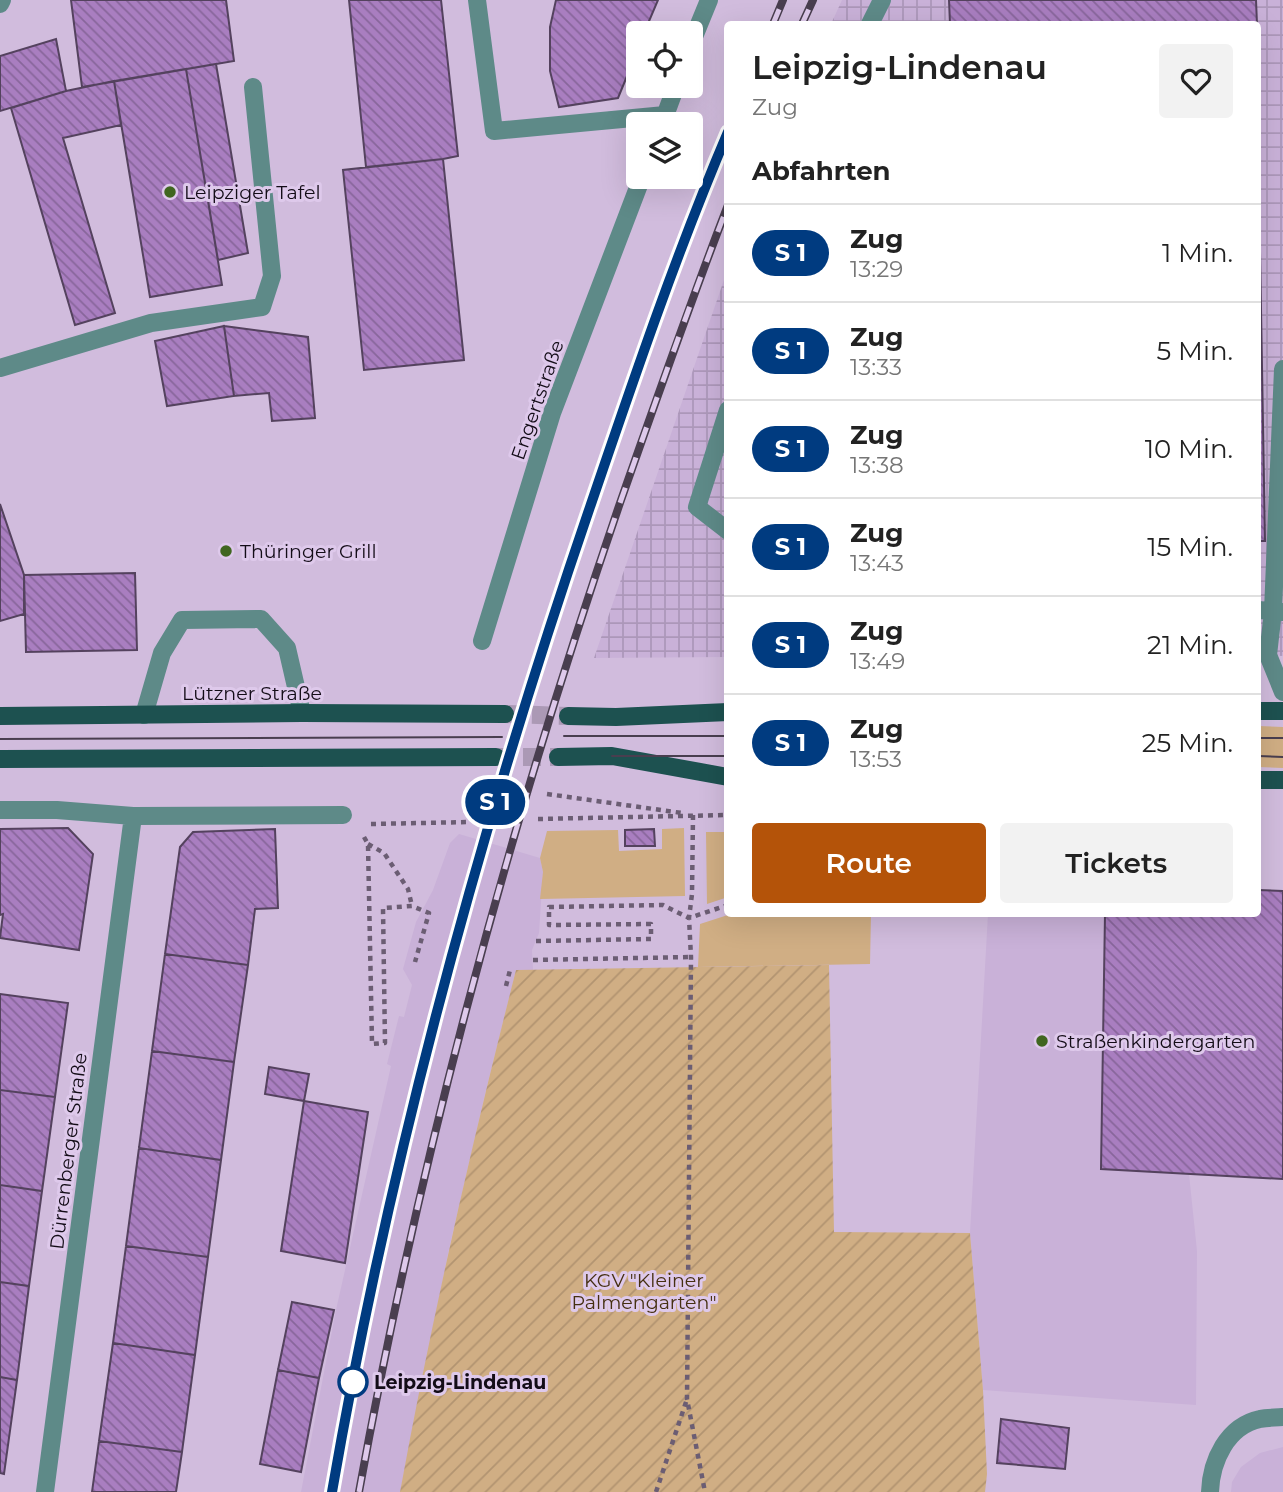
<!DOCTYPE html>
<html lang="de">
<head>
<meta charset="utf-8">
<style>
  body { margin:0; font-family:Montserrat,sans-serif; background:#f2f2f2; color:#222; height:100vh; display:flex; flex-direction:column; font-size:26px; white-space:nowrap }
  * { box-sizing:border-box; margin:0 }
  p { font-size:23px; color:#767676 }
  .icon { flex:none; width:38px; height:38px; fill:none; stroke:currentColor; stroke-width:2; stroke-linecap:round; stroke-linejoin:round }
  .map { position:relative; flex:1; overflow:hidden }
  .drawer { position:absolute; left:724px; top:21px; width:537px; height:896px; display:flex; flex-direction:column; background:#fff; border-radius:7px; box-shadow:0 7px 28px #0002 }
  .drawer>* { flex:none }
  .badge { padding:0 14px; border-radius:23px; font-size:24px; line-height:46px }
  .controls { position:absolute; left:626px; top:21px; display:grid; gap:14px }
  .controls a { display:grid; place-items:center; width:77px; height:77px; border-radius:7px; background:#fff; box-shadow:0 7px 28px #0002; font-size:35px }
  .map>.badge { position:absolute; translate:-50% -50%; box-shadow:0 0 0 4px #fff }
  h2 { padding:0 28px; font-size:26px; line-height:63px }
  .round { display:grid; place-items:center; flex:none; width:74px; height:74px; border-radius:7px; background:#f2f2f2 }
  .headline { display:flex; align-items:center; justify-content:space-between; height:119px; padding:0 28px }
  h1 { font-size:33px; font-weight:600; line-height:52px }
  .cta { display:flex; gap:14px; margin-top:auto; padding:14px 28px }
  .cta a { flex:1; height:80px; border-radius:7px; background:#b45309; color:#fff; font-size:28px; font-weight:600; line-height:80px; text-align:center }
  .cta a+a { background:#f2f2f2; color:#222 }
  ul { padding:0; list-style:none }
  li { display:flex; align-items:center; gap:21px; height:98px; padding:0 28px; border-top:2px solid #e0e0e0 }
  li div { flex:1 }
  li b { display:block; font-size:26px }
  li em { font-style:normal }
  li .badge { min-width:77px; font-weight:700; text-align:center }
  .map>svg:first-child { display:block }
  .built { fill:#c9b1d8 }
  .industrial { fill:url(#industrial-grid) }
  .grass { fill:#d0ae84 }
  .garden { fill:url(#garden-furrows) }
  .building { fill:url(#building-back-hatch); stroke:#54425e; stroke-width:2 }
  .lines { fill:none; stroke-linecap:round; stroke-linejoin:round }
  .major-tunnel { stroke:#ab99b5; stroke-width:18; stroke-dasharray:18 9; stroke-linecap:butt }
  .path { stroke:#6b5d73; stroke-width:4.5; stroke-dasharray:5 5; stroke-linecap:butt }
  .minor { stroke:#5e8a88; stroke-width:18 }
  .major { stroke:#1d5150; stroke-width:18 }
  .tram { stroke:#493e4f; stroke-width:2 }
  .rail-casing { stroke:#493e4f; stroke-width:8 }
  .rail { stroke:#dec9eb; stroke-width:5; stroke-dasharray:16; stroke-linecap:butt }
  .line-casing { stroke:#fff; stroke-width:16 }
  .line { stroke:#003b80; stroke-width:10 }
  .poi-dot { fill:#406620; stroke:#dec9eb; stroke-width:2.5 }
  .stop-dot { fill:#fff; stroke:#003b80; stroke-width:3.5 }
  .labels { text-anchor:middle; stroke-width:6; stroke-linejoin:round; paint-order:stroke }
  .poi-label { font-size:19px; fill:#130c17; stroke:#dec9eb; text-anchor:start }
  .street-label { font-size:19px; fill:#130c17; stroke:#dec9eb }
  .park-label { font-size:19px; fill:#452f10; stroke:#dec9eb }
  .stop-label { font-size:19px; font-weight:bold; fill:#130c17; stroke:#dec9eb; text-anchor:start }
</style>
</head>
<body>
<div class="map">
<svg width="1283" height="1492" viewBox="0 0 1283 1492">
  <defs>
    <pattern id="industrial-grid" width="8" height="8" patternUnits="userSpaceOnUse" patternTransform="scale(1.75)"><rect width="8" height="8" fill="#c9b1d8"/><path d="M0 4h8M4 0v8" fill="none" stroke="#ac97b9"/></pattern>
    <pattern id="garden-furrows" width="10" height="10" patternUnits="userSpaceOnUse" patternTransform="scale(1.75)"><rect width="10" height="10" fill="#d0ae84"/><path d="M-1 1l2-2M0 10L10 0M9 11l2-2" fill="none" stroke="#b29471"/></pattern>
    <pattern id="building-back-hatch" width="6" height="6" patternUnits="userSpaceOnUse" patternTransform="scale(1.75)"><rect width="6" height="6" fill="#a97ec0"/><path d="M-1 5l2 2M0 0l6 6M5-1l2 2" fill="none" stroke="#88669b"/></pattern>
  </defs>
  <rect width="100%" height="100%" fill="#d1bcdd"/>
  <path class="built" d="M459,834L540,858L543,872L539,933L532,950L533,970H516L486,1090L449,1249L400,1492H301L336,1310L391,1066L387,1064L399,1016L404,1017L412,985L403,969L416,922L433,890L450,843Z
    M988,914H1105L1101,1168L1189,1174L1197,1251L1196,1405L983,1390L970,1233Z
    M1283,1447V1492H1231L1232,1482L1241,1467L1260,1453Z"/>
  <path class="industrial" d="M842,0H1283V656L1258,655V24H831Z
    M728,268V657L594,658Z"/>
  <path class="grass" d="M1258,726L1283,727V768L1258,767Z
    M684,828L685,896L540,899L543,872L540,858L547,831L618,830L619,851L662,849V829Z
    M706,832H728V897L707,904Z
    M731,914H871L870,964L698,967L700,924Z"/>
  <path class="garden" d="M829,965L834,1232L970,1233L983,1390L987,1474L985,1492H400C432,1317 472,1143 516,970Z"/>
  <path class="building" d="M71,0H226L234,61L82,87Z
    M349,0H441L458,156L443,159L366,167Z
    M556,0H658L644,33H639V47L618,98L559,107L550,71V27Z
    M949,0H1256L1257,24H950Z
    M56,39L66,91L0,111V56Z
    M216,64L248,253L218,260L186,69Z
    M186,69L222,285L150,297L114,81Z
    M114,81L121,125L63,138L115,313L75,325L11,108L66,91Z
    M1258,135L1265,541H1258Z
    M443,159L464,360L364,370L343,170Z
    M224,326L234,396L167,406L155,341Z
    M224,326L308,337L315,418L272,421L269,393L234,396Z
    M0,504L24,575V614L0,621Z
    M135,573L137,650L26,652L24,575Z
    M68,828L93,854L79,950L0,938L3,914L0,915V829Z
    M275,829L278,908L255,909L248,965L165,954L180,847L193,832Z
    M654,829L655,846H625V830Z
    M1258,890L1283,891V1179L1101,1169L1105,914H1258Z
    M165,954L248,965L234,1062L152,1051Z
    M0,994L68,1003L55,1097L0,1090Z
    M152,1051L234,1062L221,1160L139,1148Z
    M269,1067L309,1074L304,1101L265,1094Z
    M0,1090L55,1097L42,1191L0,1185Z
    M304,1101L368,1112L345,1263L281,1251Z
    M139,1148L221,1160L208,1257L126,1246Z
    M0,1185L42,1191L29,1286L0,1282Z
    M126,1246L208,1257L195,1355L113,1343Z
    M0,1282L29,1286L17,1380L0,1377Z
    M292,1302L334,1310L319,1378L278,1370Z
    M113,1343L195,1355L182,1452L99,1441Z
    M278,1370L319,1378L301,1472L260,1464Z
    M0,1377L17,1380L4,1474L0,1473Z
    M1001,1419L1069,1428L1065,1469L997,1463Z
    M99,1441L182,1452L176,1492H92Z"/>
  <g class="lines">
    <path class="major-tunnel" d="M505,714L568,716
      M496,757H558"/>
    <path class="path" d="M547,794L682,813
      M693,815L692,894L689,918L691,957L687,1399L705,1492
      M538,819L728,815
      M371,824L470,822
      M364,837L368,844L372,1044L385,1043L383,908L412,906L429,913L415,962
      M368,844L384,853L408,889L412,906
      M536,941L651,939V924L549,925V907L663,905L689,918L728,905
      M533,960L691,957
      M506,986L510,970
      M656,1492L687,1399"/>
    <path class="minor" d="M477,0L494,131L665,115
      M0,4L2,0
      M870,24L882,0
      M691,44L709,0
      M662,124L676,86
      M0,368L151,323L262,307L272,276L253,87
      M1283,369L1273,611L1283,612
      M728,410L697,507L728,531
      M1258,610L1273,611L1268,655L1283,692
      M482,641L552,413L642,177
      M144,715L162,653L182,620L261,619L287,648L302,713
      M0,810H57L133,816L343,815
      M45,1492L133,816
      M1210,1492C1211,1461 1227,1426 1260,1419C1268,1417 1276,1418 1283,1417"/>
    <path class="major" d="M1258,711H1283
      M0,716L302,713L505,714
      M568,716L616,717L728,712
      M558,757L612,756L728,777
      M0,759L496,757
      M1258,780H1283"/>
    <path class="tram" d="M564,736H728
      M1258,738H1283
      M0,739L502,737
      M612,756H728
      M1258,756L1283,757"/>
    <g class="rail-casing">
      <path id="rail" d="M773,24L783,0
        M802,24L813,0
        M332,1492C391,1155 481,823 592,500C634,376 678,253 728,132
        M359,1492C420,1155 509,826 620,503C655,403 690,303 728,205"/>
    </g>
    <use href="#rail" class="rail"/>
  </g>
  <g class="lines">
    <g class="line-casing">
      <path id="line" d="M332,1492C390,1157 480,828 590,507C633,381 676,254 728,132"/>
    </g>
    <use href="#line" class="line"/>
  </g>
  <g class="poi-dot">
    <circle cx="170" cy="192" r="7"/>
    <circle cx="226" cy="551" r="7"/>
    <circle cx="1042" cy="1041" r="7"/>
  </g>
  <circle class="stop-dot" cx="353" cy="1382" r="14"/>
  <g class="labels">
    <g class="poi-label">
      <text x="184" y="199">Leipziger Tafel</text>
      <text x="240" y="558">Thüringer Grill</text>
      <text x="1056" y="1048">Straßenkindergarten</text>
    </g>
    <g class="street-label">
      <text transform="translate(537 400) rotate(-71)" y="7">Engertstraße</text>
      <text x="252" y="700">Lützner Straße</text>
      <text transform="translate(68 1151) rotate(-83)" y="7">Dürrenberger Straße</text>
    </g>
    <g class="park-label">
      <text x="644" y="1287">KGV "Kleiner<tspan x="644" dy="22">Palmengarten"</tspan></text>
    </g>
    <g class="stop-label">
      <text x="374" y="1389">Leipzig-Lindenau</text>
    </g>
  </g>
</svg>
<div class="controls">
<a><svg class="icon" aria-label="locate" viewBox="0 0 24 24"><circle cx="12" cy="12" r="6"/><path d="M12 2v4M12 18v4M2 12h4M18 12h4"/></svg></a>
<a><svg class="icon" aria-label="layers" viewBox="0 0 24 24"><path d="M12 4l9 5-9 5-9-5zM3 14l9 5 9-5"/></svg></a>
</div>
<b class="badge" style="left:495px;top:802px;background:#003b80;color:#fff">S 1</b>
<section class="drawer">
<div class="headline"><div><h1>Leipzig-Lindenau</h1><p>Zug</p></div><a class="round"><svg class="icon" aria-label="heart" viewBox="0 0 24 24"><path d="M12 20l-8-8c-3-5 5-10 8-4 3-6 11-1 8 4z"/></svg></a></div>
<h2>Abfahrten</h2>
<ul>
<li><span class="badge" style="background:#003b80;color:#fff">S 1</span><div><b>Zug</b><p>13:29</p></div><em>1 Min.</em></li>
<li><span class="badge" style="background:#003b80;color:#fff">S 1</span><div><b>Zug</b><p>13:33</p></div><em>5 Min.</em></li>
<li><span class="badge" style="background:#003b80;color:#fff">S 1</span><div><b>Zug</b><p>13:38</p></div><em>10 Min.</em></li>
<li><span class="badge" style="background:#003b80;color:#fff">S 1</span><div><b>Zug</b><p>13:43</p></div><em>15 Min.</em></li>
<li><span class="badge" style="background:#003b80;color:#fff">S 1</span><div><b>Zug</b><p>13:49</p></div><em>21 Min.</em></li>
<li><span class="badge" style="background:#003b80;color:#fff">S 1</span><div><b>Zug</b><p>13:53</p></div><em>25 Min.</em></li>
</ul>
<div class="cta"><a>Route</a><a>Tickets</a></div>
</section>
</div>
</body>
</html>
